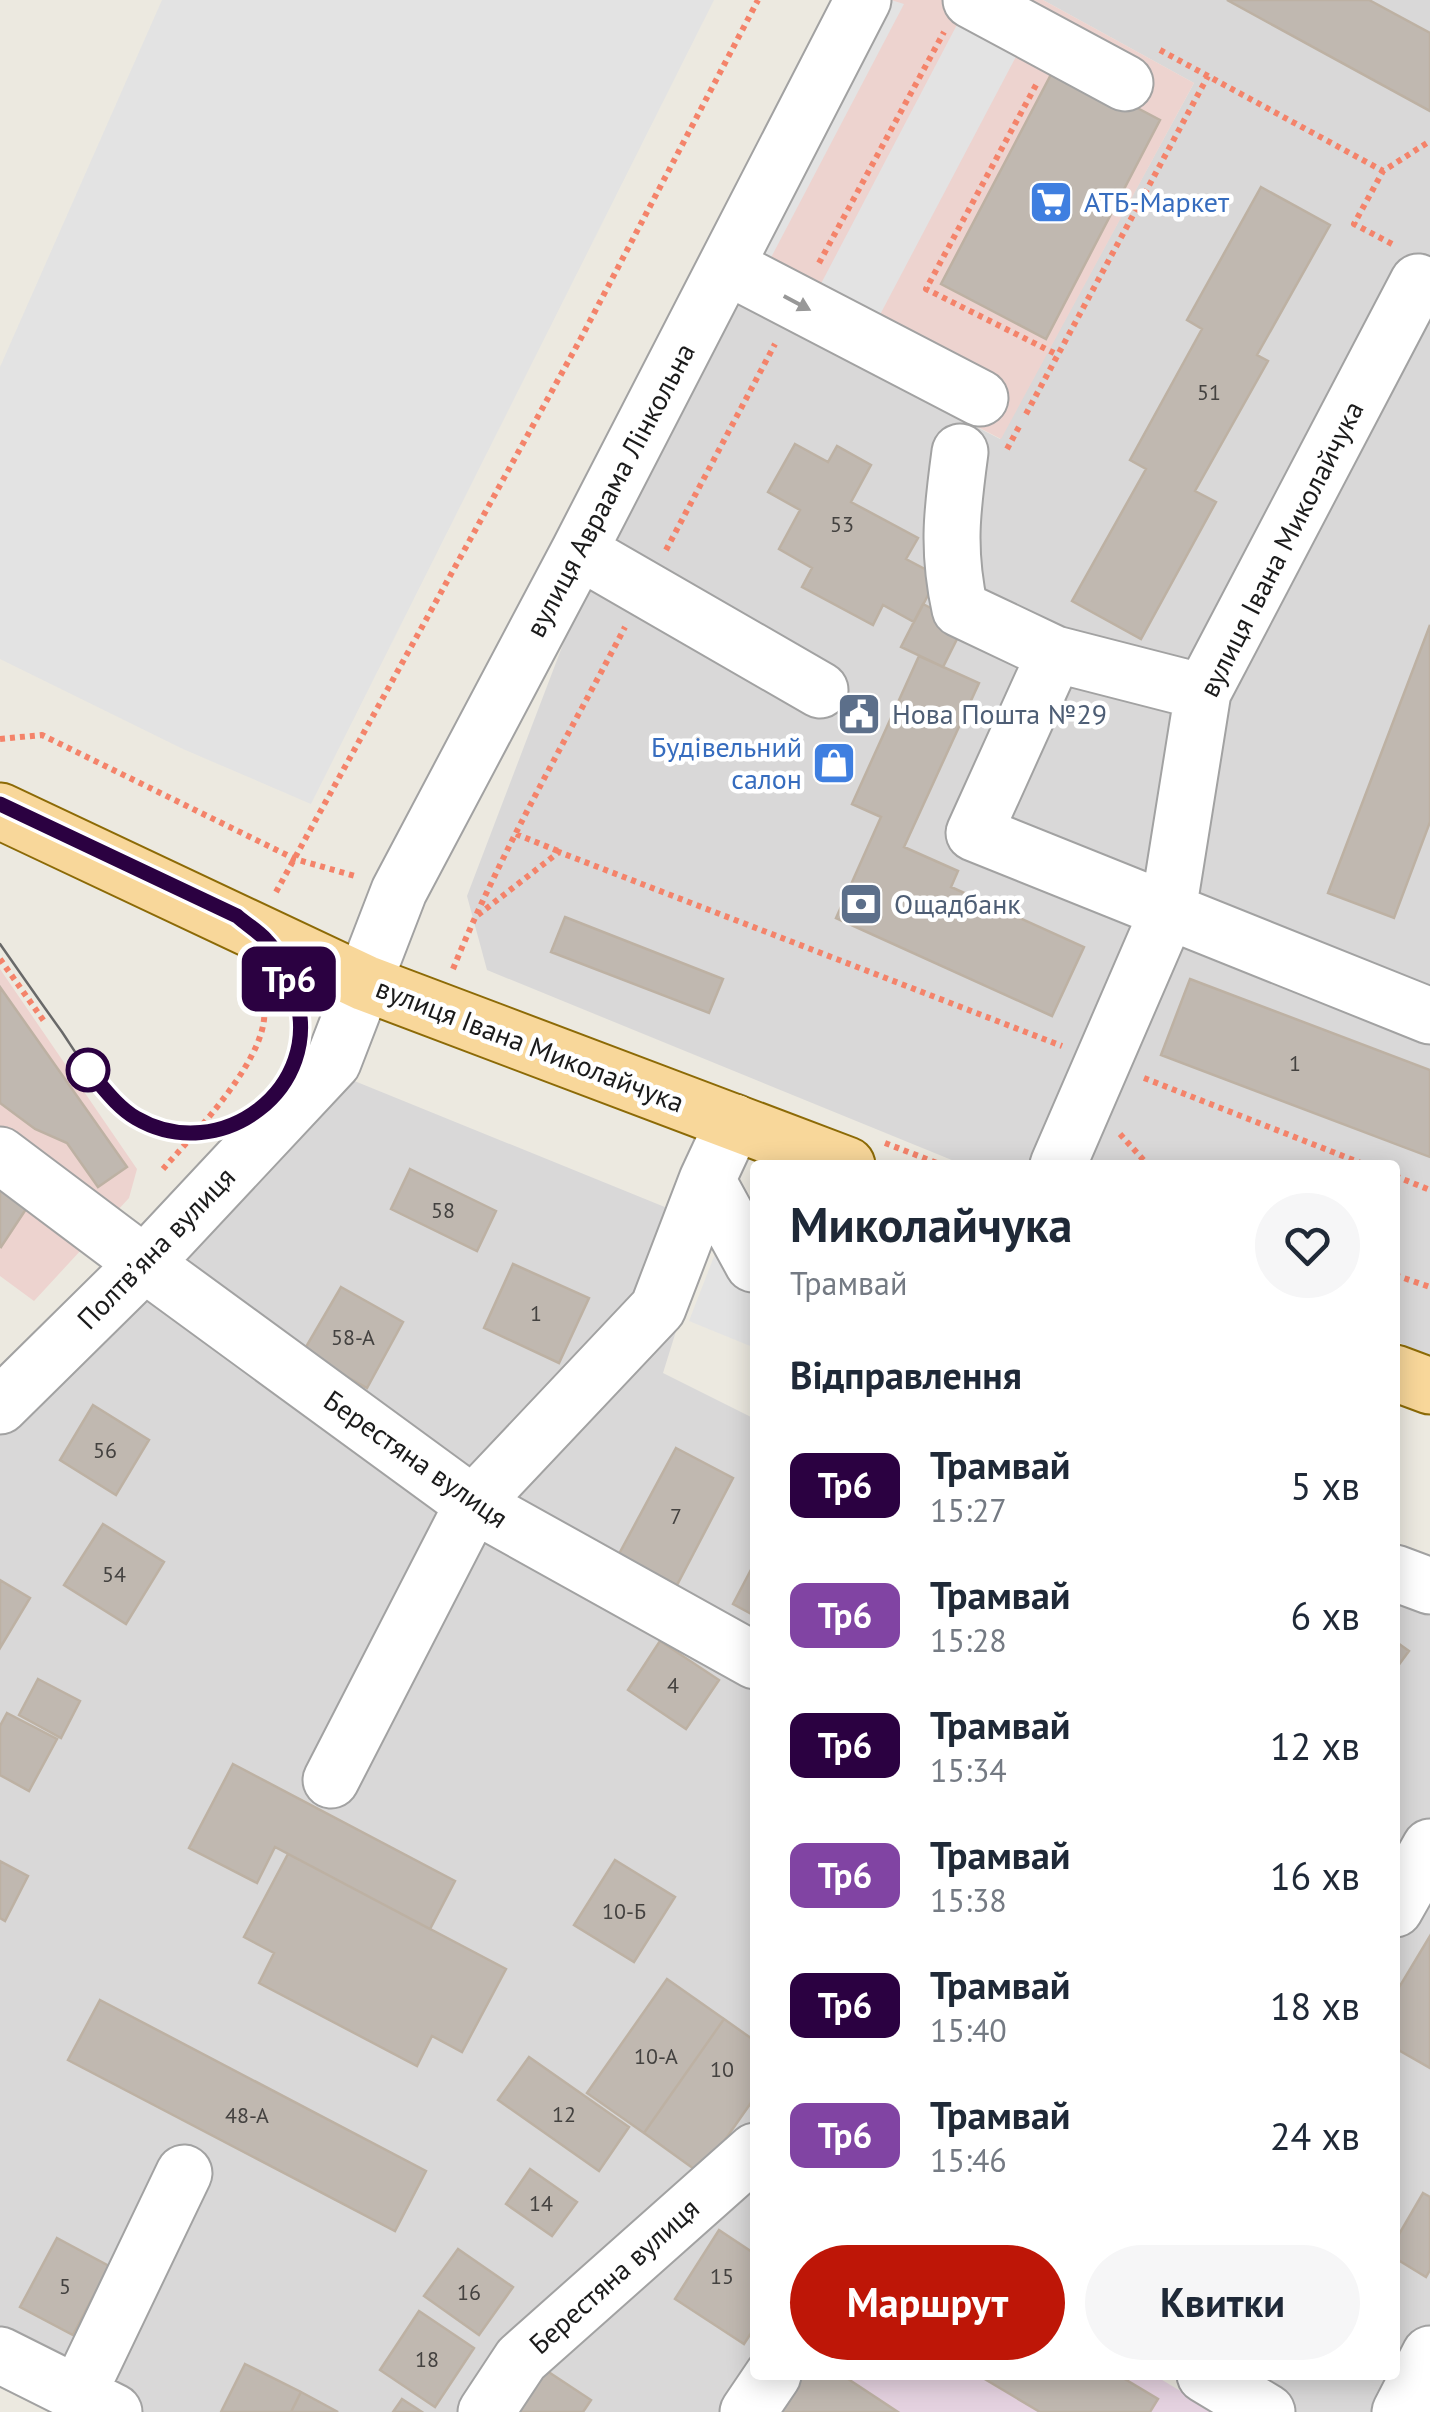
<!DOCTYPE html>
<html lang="uk">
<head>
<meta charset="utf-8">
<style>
  body { margin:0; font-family:"PT Sans",sans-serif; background:#f6f6f7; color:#1f2937; height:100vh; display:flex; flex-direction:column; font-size:38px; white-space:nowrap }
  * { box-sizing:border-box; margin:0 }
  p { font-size:32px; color:#747a83 }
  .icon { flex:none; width:55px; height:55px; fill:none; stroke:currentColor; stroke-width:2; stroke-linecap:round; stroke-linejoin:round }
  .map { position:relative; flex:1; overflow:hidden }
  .side { position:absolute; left:750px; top:1160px; width:650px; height:1220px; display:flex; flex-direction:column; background:#fff; border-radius:10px; box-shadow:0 5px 25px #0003 }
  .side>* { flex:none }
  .badge { padding:0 20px; border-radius:15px; font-size:35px; line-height:65px }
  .map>.badge { position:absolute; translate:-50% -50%; box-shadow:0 0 0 5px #fff }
  h2 { padding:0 40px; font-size:38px; line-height:90px }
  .round { display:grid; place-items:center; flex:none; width:105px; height:105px; border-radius:52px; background:#f6f6f7 }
  .overview { display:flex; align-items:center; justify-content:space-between; height:170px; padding:0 40px }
  h1 { font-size:48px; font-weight:800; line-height:75px }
  .action { display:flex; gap:20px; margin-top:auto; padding:20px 40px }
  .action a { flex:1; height:115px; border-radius:60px; background:#be1607; color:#fff; font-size:40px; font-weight:800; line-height:115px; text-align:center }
  .action a+a { background:#f6f6f7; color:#1f2937 }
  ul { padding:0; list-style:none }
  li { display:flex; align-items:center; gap:30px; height:130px; padding:0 40px }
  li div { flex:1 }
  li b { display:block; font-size:38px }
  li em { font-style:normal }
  li .badge { min-width:110px; font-weight:700; text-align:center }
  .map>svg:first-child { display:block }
  .residential { fill:#d9d8d8 }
  .commercial { fill:#edd3cf }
  .industrial { fill:#e5d2e0 }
  .parking { fill:#e3e3e3 }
  .building { fill:#c0b8b0; stroke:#bdb1a3; stroke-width:2.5 }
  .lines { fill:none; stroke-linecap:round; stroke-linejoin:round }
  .minor-casing { stroke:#a2a2a2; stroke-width:59 }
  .major-casing { stroke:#8c6a06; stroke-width:59 }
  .path { stroke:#f4836a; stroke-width:6; stroke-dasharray:5 5; stroke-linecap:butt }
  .minor { stroke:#fff; stroke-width:55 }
  .major { stroke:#f8d79a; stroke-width:55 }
  .tram { stroke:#696969; stroke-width:2.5 }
  .oneway { fill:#989898 }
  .line-casing { stroke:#fff; stroke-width:22 }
  .line { stroke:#2b0141; stroke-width:15 }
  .stop-dot { fill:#fff; stroke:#2b0141; stroke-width:5 }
  .labels { text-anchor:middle; stroke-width:9; stroke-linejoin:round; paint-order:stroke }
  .number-label { font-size:22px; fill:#444240 }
  .shop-label { font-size:28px; fill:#366cbe; stroke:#fff; text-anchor:start }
  .street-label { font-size:28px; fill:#1b1b1b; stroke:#fff }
  .service-label { font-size:28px; fill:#4e5e75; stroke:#fff; text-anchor:start }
</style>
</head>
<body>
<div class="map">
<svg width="1430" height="2412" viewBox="0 0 1430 2412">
  <rect width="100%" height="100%" fill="#ece9e0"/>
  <path class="residential" d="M1043,0H1430V1355L1395,1341V1165H964L487,970L467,896L607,529L729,299L1000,439L1194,83Z
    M352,1080L709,1225L663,1373L755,1419V2375L733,2412H142L0,2341V1429Z
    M1395,1601L1430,1616V2412H1241L1225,2375H1395Z"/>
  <path class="commercial" d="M886,0H1043L1194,83L1001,439L729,299Z
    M0,969L137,1169L129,1198L34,1301L0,1276Z"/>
  <path class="industrial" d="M782,2375H1154L1215,2412H757Z"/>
  <path class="parking" d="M162,0H714L311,804L183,749L0,659V367Z
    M891,0L904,4L765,269L754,263Z
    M961,17L1020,49L873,328L814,297Z
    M737,1197L755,1203V1348L689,1321Z"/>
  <path class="building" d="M1227,0H1369L1430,33V111Z
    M1056,65L1160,120L1046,339L941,284Z
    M1261,187L1330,225L1257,355L1268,361L1195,491L1216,502L1141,639L1072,601L1146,469L1130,460L1202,329L1187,320Z
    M795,444L828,462L837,446L871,465L851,502L918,538L906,559L938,576L914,622L883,605L873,625L802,587L812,568L779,549L800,510L768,492Z
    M923,604L964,625L943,667L901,647Z
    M1430,625V822L1394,918L1328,893Z
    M919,656L979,683L904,847L958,871L951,887L1084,947L1052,1016L836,918L881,817L852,804Z
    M565,917L723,979L709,1013L551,952Z
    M1190,979L1430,1070V1157L1161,1055Z
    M0,987L127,1167L98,1187L67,1143L35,1129L0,1103Z
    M410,1169L496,1211L477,1251L391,1209Z
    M0,1186L32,1200L1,1247L0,1246Z
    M513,1264L589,1298L559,1363L484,1328Z
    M341,1287L403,1322L367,1388L303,1352Z
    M93,1405L149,1440L116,1495L60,1460Z
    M676,1448L733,1478L677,1585L619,1554Z
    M103,1524L164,1562L126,1624L64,1585Z
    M755,1562V1616L733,1604Z
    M0,1580L30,1598L0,1648Z
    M660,1641L719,1680L686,1729L628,1690Z
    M1395,1641L1409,1651L1395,1670Z
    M38,1679L80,1701L61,1738L19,1715Z
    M7,1713L57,1739L29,1791L0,1775V1726Z
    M233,1764L455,1881L430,1929L275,1847L257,1883L189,1848Z
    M288,1854L506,1969L462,2052L432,2036L417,2066L259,1983L274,1953L244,1937Z
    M615,1860L675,1897L634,1962L574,1925Z
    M0,1861L28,1876L5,1921L0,1918Z
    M1430,1936V2068L1395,2048V1994Z
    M667,1979L724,2019L644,2133L587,2093Z
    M100,2000L426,2171L395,2231L68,2060Z
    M724,2019L755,2041V2097L701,2174L644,2133Z
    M529,2057L629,2127L599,2171L498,2100Z
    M530,2169L577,2202L552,2236L506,2204Z
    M1423,2193L1430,2197V2270L1426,2277L1395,2258V2241Z
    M719,2230L755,2254V2327L744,2344L675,2299Z
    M57,2238L109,2266L73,2335L20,2307Z
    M458,2249L513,2287L479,2335L424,2296Z
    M419,2311L474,2348L435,2407L380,2370Z
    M245,2364L301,2392L291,2412H221Z
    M538,2365L591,2400L583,2412H506Z
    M789,2375H842L898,2412H764Z
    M978,2375H1118L1158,2399L1150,2412H1040Z
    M301,2392L338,2412H291Z
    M402,2399L422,2412H393Z"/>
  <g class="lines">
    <g class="minor-casing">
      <path id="minor" d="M971,0L1125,83
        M726,266L980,398
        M960,452C952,511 947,550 960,609L1055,654L974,833L1430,1016
        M579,551L820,690
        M1055,654L1203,692
        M0,1155L153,1270L473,1504L755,1661
        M1058,1165L1168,911L1203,692L1418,282
        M707,1180L753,1264
        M0,1406L144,1264L333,1062L399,891L579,551L863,0
        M1395,1573L1430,1586
        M331,1780L473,1504L658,1308L707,1180L734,1122
        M1395,1909L1430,1847
        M0,2355L114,2412
        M1205,2375L1267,2412
        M78,2394L184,2173
        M486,2412L521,2359L755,2151
        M748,2412L773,2375
        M1400,2412L1430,2354"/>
    </g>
    <g class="major-casing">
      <path id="major" d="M0,811L365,983L847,1165
        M1395,1373L1430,1386"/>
    </g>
    <path class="path" d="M1160,50L1383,171
      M1036,85L926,289L1058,355
      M1392,244L1354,224L1383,171L1430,141
      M819,263L944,32
      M1026,414L1208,76
      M1007,449L1020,425
      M666,550L775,344
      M0,739L42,735L295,859L355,876
      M516,834L558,851
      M276,892L580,340L758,0
      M478,915L559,852L1062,1046
      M0,959L46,1024
      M453,969C501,851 566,740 625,627
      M1144,1078L1366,1165
      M1120,1134L1148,1165
      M885,1143L942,1165
      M163,1169C192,1136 276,1051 263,1003C261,996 255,989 250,983
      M1395,1176L1430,1190
      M1395,1275L1430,1287"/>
    <use href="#minor" class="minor"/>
    <use href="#major" class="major"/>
    <path class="tram" d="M0,804L237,916C246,924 258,931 266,940C279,953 290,977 295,994C326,1089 220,1166 136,1118C104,1100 82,1062 62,1032C41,1003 21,974 0,944"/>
  </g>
  <defs><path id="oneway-solid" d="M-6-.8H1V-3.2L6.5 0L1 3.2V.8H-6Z" transform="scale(2.5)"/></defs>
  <use class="oneway" href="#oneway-solid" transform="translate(797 303) rotate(28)"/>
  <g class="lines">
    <g class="line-casing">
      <path id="line" d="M0,804L237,916C246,924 258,931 266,940C279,953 290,977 295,994C326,1088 220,1167 136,1118C117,1107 103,1087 88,1070"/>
    </g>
    <use href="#line" class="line"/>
  </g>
  <defs>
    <g id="supermarket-square" transform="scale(2.25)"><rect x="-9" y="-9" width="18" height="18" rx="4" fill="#3f7fe0" stroke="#fff"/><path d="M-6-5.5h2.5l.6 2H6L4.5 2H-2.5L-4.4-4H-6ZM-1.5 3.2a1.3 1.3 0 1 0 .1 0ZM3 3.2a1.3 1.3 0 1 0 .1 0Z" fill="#fff"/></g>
    <g id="civic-square" transform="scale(2.25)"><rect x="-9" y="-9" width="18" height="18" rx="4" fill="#5c6f8a" stroke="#fff"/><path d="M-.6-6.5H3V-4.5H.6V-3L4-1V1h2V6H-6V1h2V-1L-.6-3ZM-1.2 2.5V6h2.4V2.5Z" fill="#fff"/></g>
    <g id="shop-square" transform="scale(2.25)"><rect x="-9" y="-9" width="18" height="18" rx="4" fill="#3f7fe0" stroke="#fff"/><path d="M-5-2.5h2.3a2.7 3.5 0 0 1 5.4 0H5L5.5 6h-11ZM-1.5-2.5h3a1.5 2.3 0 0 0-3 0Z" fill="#fff"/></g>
    <g id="bank-square" transform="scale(2.25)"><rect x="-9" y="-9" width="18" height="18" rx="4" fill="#5c6f8a" stroke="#fff"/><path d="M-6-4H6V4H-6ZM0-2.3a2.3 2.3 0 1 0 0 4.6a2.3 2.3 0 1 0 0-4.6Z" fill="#fff"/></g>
  </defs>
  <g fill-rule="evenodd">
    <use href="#supermarket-square" x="1051" y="202"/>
    <use href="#civic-square" x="859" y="714"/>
    <use href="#shop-square" x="834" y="763"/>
    <use href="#bank-square" x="861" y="904"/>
  </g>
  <circle class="stop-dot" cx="88" cy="1070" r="20"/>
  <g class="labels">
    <g class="number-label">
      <text x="1209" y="400">51</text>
      <text x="842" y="532">53</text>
      <text x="1295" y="1071">1</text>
      <text x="443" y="1218">58</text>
      <text x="536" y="1321">1</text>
      <text x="353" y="1345">58-А</text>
      <text x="105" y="1458">56</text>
      <text x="676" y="1524">7</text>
      <text x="114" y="1582">54</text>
      <text x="673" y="1693">4</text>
      <text x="624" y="1919">10-Б</text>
      <text x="656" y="2064">10-А</text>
      <text x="722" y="2077">10</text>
      <text x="564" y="2122">12</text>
      <text x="247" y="2123">48-А</text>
      <text x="541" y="2211">14</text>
      <text x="722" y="2284">15</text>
      <text x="65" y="2294">5</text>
      <text x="469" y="2300">16</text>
      <text x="427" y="2367">18</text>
    </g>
    <g class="shop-label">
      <text x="1084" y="212">АТБ-Маркет</text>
      <text x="802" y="757" text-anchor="end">Будівельний<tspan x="802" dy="32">салон</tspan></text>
    </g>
    <g class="street-label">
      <text transform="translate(610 490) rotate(-62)" y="10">вулиця Авраама Лінкольна</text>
      <text transform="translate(1281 549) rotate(-63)" y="10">вулиця Івана Миколайчука</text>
      <text transform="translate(530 1045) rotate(21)" y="10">вулиця Івана Миколайчука</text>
      <text transform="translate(156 1248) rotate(-46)" y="10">Полтвʼяна вулиця</text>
      <text transform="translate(416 1459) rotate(35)" y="10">Берестяна вулиця</text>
      <text transform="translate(614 2276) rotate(-42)" y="10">Берестяна вулиця</text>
    </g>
    <g class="service-label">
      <text x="892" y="724">Нова Пошта №29</text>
      <text x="894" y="914">Ощадбанк</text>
    </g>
  </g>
</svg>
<b class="badge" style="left:289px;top:979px;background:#2b0141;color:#fff">Тр6</b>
<section class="side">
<div class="overview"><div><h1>Миколайчука</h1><p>Трамвай</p></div><a class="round"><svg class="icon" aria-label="heart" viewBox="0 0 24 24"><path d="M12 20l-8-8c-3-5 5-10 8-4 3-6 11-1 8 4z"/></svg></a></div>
<h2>Відправлення</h2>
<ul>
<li><span class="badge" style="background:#2b0141;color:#fff">Тр6</span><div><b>Трамвай</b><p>15:27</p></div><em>5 хв</em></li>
<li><span class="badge" style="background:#8144a3;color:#fff">Тр6</span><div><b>Трамвай</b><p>15:28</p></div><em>6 хв</em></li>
<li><span class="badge" style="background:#2b0141;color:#fff">Тр6</span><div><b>Трамвай</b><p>15:34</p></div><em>12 хв</em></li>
<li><span class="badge" style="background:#8144a3;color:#fff">Тр6</span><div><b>Трамвай</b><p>15:38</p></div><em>16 хв</em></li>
<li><span class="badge" style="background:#2b0141;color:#fff">Тр6</span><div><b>Трамвай</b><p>15:40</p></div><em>18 хв</em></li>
<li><span class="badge" style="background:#8144a3;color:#fff">Тр6</span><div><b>Трамвай</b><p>15:46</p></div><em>24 хв</em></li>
</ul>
<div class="action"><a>Маршрут</a><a>Квитки</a></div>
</section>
</div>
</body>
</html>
